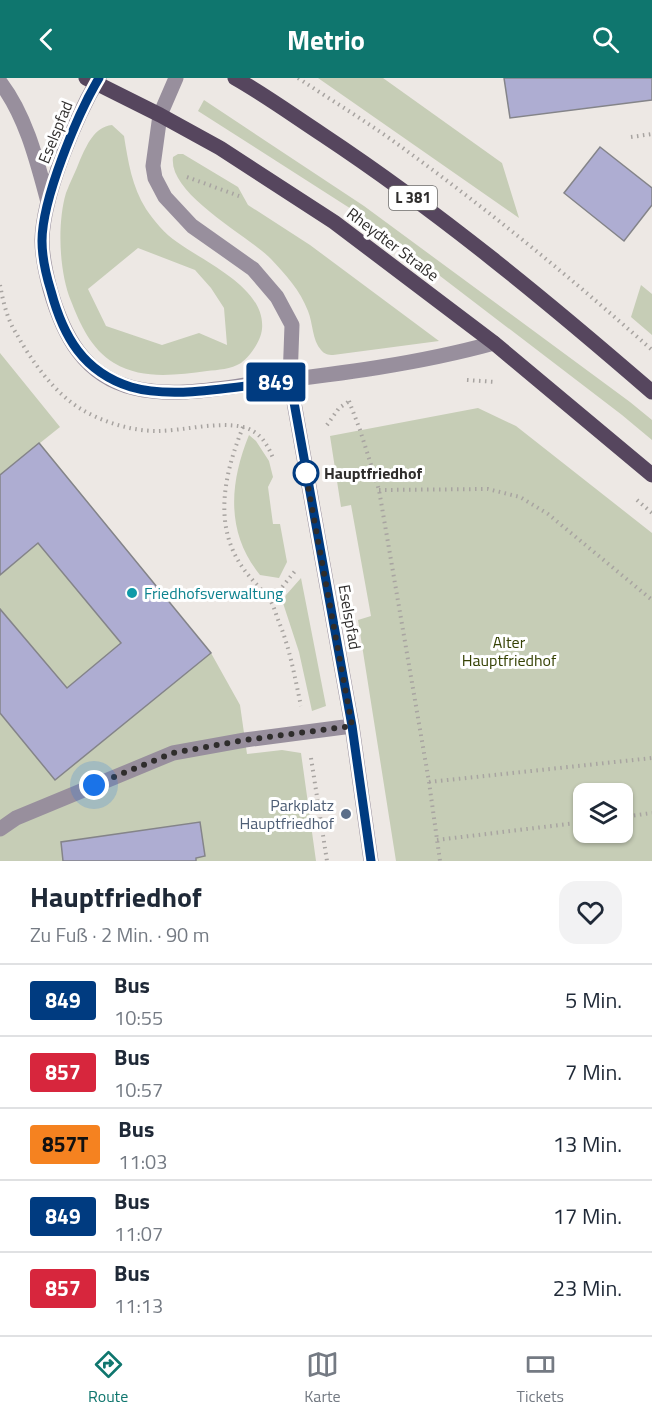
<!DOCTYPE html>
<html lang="de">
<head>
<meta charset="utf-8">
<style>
  body { margin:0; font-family:"Titillium Web",sans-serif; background:#f2f2f3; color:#1f2937; height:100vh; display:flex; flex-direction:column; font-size:22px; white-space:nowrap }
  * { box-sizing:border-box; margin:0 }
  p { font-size:20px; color:#747a83 }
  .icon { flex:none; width:33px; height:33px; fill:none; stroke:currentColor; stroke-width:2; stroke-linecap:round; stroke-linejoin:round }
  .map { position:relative; height:783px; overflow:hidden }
  .sheet { display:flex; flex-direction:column; background:#fff; flex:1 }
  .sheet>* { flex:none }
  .badge { padding:0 12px; border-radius:4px; font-size:21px; line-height:39px }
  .buttons { position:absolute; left:573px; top:705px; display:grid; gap:12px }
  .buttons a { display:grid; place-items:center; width:60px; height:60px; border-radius:12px; background:#fff; box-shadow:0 2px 4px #0004; font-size:30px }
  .you { position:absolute; width:30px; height:30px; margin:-15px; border:4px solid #fff; border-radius:50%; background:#1a73e8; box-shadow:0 0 0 9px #1a73e833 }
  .map>.badge { position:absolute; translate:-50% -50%; box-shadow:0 0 0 3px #fff }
  .round { display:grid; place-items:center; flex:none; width:63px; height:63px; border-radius:18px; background:#f2f2f3 }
  .overview { display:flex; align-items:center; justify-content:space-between; height:102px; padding:0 30px }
  h1 { font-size:28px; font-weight:700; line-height:45px }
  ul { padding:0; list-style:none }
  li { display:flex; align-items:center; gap:18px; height:72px; padding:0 30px; border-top:2px solid #e0e1e3 }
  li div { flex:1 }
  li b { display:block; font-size:22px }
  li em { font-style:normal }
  li .badge { min-width:66px; font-weight:700; text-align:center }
  header { display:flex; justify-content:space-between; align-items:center; height:78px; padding:0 30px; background:#0f766e; color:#fff; font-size:27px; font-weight:700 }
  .tab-bar { display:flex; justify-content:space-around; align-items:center; height:84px; border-top:2px solid #e0e1e3; background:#fff; font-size:16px; color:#747a83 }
  .tab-bar a { display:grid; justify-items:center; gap:3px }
  .tab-bar .current { color:#0f766e }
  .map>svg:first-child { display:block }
  .green { fill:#c6cdb6; fill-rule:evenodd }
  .building { fill:#aeadd2; stroke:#848489; stroke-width:1.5 }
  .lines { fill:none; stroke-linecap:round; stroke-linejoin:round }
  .path { stroke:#a8a4a1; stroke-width:4; stroke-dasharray:1.5 4.5; stroke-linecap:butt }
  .minor { stroke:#988f9d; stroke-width:15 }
  .major { stroke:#56465e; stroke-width:15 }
  .line-casing { stroke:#fff; stroke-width:14 }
  .line { stroke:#003b80; stroke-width:9 }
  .walk { stroke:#2f2d2c; stroke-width:6; stroke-dasharray:0 10.8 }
  .stop-dot { fill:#fff; stroke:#003b80; stroke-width:3 }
  .culture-dot { fill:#0f9aa8; stroke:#fff; stroke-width:2 }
  .service-dot { fill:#5c6f8a; stroke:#fff; stroke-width:2 }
  .labels { text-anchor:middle; stroke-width:6; stroke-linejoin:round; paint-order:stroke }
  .shield { fill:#fff; stroke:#6d6c6b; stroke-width:1.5 }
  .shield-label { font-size:15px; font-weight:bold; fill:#2f2d2c }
  .street-label { font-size:16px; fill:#2f2d2c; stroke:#fff }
  .stop-label { font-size:16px; font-weight:bold; fill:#2f2d2c; stroke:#fff; text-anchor:start }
  .culture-label { font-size:16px; fill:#0d838f; stroke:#fff; text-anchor:start }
  .park-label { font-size:16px; fill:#364204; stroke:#fff }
  .service-label { font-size:16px; fill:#4e5e75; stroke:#fff; text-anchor:end }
</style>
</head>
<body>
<header><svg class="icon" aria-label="back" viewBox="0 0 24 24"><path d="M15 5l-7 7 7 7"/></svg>Metrio<svg class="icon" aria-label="search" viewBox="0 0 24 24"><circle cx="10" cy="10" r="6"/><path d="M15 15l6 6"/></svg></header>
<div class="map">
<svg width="652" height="783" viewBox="0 0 652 783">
  <rect width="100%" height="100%" fill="#ede8e4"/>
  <path class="green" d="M318,0H383L502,85L519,140Z
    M204,22L364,128L630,324L652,342V362L622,337L359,136L198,33Z
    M112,47L124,58C128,83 132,109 146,131C154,143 165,156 177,164C204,184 266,210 262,251C261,262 251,278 241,285C231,291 218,292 207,293C175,297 143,302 114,285C91,271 80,246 71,223C59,194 57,145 66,115C70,104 76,93 80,82C87,67 94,49 112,47ZM138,170L195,192L211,210L224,230L227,267L199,255L162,267L106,248L88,211Z
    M178,76H183L238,109L248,127L310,167L439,263L333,277C328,277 324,276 321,272C312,262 313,245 308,233C300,212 286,197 271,181C246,156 168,116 173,79Z
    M641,207L652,216V257L631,239Z
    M0,275L60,349L40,365L211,575L240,627L247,676L282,672L301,675L316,783H0Z
    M478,330L516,348L652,455V783H396L358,542L371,538L351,427L341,429L330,358ZM584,716H622V754H584Z
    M249,357L256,363L269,383L273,399L268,409L273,446H280L287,484L279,500L260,497C226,455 229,406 249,357Z
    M301,500L326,628L312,633L299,574L283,525L286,517Z"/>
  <path class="building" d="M504,0H652V22L510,40Z
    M600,69L652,110V127L624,163L564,115Z
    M39,365L211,575L55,702L0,635V531L67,610L121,565L38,465L0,497V397Z
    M200,744L205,778L196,780V783H63L61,764Z"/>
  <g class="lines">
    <path class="path" d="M298,0C328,20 359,39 389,60C481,126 568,197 652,272
      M631,59L652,56
      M187,99L239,118
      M0,207C3,223 7,241 16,255C31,282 54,315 81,331C102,344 132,353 156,353C183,353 217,343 243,349C259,353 267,365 273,380
      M467,302L496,304
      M349,323L360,352L379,412L429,704L440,783
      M327,347L339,330L348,324
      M243,349C225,394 212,447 243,490C251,502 262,511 270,522C274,528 276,537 279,544C290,571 295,600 301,628
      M379,412L488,411L520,419L548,436L652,522
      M637,422L652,435
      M271,523L295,493
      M311,680L327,783
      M429,704L652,680
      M622,739L652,735
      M437,762L584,744"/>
    <path class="minor" d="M99,0C76,38 43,118 42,162C42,178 46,196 50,211C63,257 84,298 134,310C175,320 220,310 261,305C338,296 418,286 494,265
      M176,0L160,37L153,88L155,100L165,119L192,148L253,191L277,219L292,247L290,302L352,648L371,783
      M0,4C26,38 37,83 48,124
      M0,751L16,740L173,675L245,662L352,648"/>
    <path class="major" d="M86,0L160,37L220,70L334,144L494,265L652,397
      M235,0C265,17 294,38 323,57C439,134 547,223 652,314"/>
  </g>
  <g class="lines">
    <g class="line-casing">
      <path id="line" d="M99,0C77,37 42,121 42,163C42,179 46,197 51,213C63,258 83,294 131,309C175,322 245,307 290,302L352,648L371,783"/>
    </g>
    <use href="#line" class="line"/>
    <path class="walk" d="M94,707L173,675L245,662L352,648L304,386L306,395"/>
  </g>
  <circle class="stop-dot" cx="306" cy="395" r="12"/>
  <circle class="culture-dot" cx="132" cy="515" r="6"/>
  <circle class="service-dot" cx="346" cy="736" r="6"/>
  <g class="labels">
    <rect class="shield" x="389" y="108" width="48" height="24" rx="4.5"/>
    <g class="shield-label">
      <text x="413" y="125">L 381</text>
    </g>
    <g class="street-label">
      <text transform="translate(55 54) rotate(-68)" y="6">Eselspfad</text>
      <text transform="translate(393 166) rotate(37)" y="6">Rheydter Straße</text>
      <text transform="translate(350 539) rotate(80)" y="6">Eselspfad</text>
    </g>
    <g class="stop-label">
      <text x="324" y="401">Hauptfriedhof</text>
    </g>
    <g class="culture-label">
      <text x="144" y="521">Friedhofsverwaltung</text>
    </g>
    <g class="park-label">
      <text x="509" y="570">Alter<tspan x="509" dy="18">Hauptfriedhof</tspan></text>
    </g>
    <g class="service-label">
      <text x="334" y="733">Parkplatz<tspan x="334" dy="18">Hauptfriedhof</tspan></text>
    </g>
  </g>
</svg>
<div class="buttons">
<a><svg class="icon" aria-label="layers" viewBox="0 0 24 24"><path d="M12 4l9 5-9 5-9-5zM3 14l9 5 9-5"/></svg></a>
</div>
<div class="you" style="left:94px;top:707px"></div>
<b class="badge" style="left:276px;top:304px;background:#003b80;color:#fff">849</b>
</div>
<section class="sheet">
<div class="overview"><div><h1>Hauptfriedhof</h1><p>Zu Fuß · 2 Min. · 90 m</p></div><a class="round"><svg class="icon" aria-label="heart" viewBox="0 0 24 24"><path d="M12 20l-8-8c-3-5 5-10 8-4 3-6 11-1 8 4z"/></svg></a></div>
<ul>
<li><span class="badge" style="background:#003b80;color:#fff">849</span><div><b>Bus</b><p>10:55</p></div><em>5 Min.</em></li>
<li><span class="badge" style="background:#d7263d;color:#fff">857</span><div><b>Bus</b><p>10:57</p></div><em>7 Min.</em></li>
<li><span class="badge" style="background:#f58220;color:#111">857T</span><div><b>Bus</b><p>11:03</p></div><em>13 Min.</em></li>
<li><span class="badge" style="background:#003b80;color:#fff">849</span><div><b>Bus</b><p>11:07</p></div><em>17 Min.</em></li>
<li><span class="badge" style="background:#d7263d;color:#fff">857</span><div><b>Bus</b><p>11:13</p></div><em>23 Min.</em></li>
</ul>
</section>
<nav class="tab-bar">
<a class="current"><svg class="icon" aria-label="directions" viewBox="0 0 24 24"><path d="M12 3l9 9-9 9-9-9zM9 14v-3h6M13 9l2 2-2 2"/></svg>Route</a>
<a><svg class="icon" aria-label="map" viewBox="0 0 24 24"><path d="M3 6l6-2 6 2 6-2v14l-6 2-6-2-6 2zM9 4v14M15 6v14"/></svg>Karte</a>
<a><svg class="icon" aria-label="tickets" viewBox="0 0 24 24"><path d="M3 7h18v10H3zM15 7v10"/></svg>Tickets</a>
</nav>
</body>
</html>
